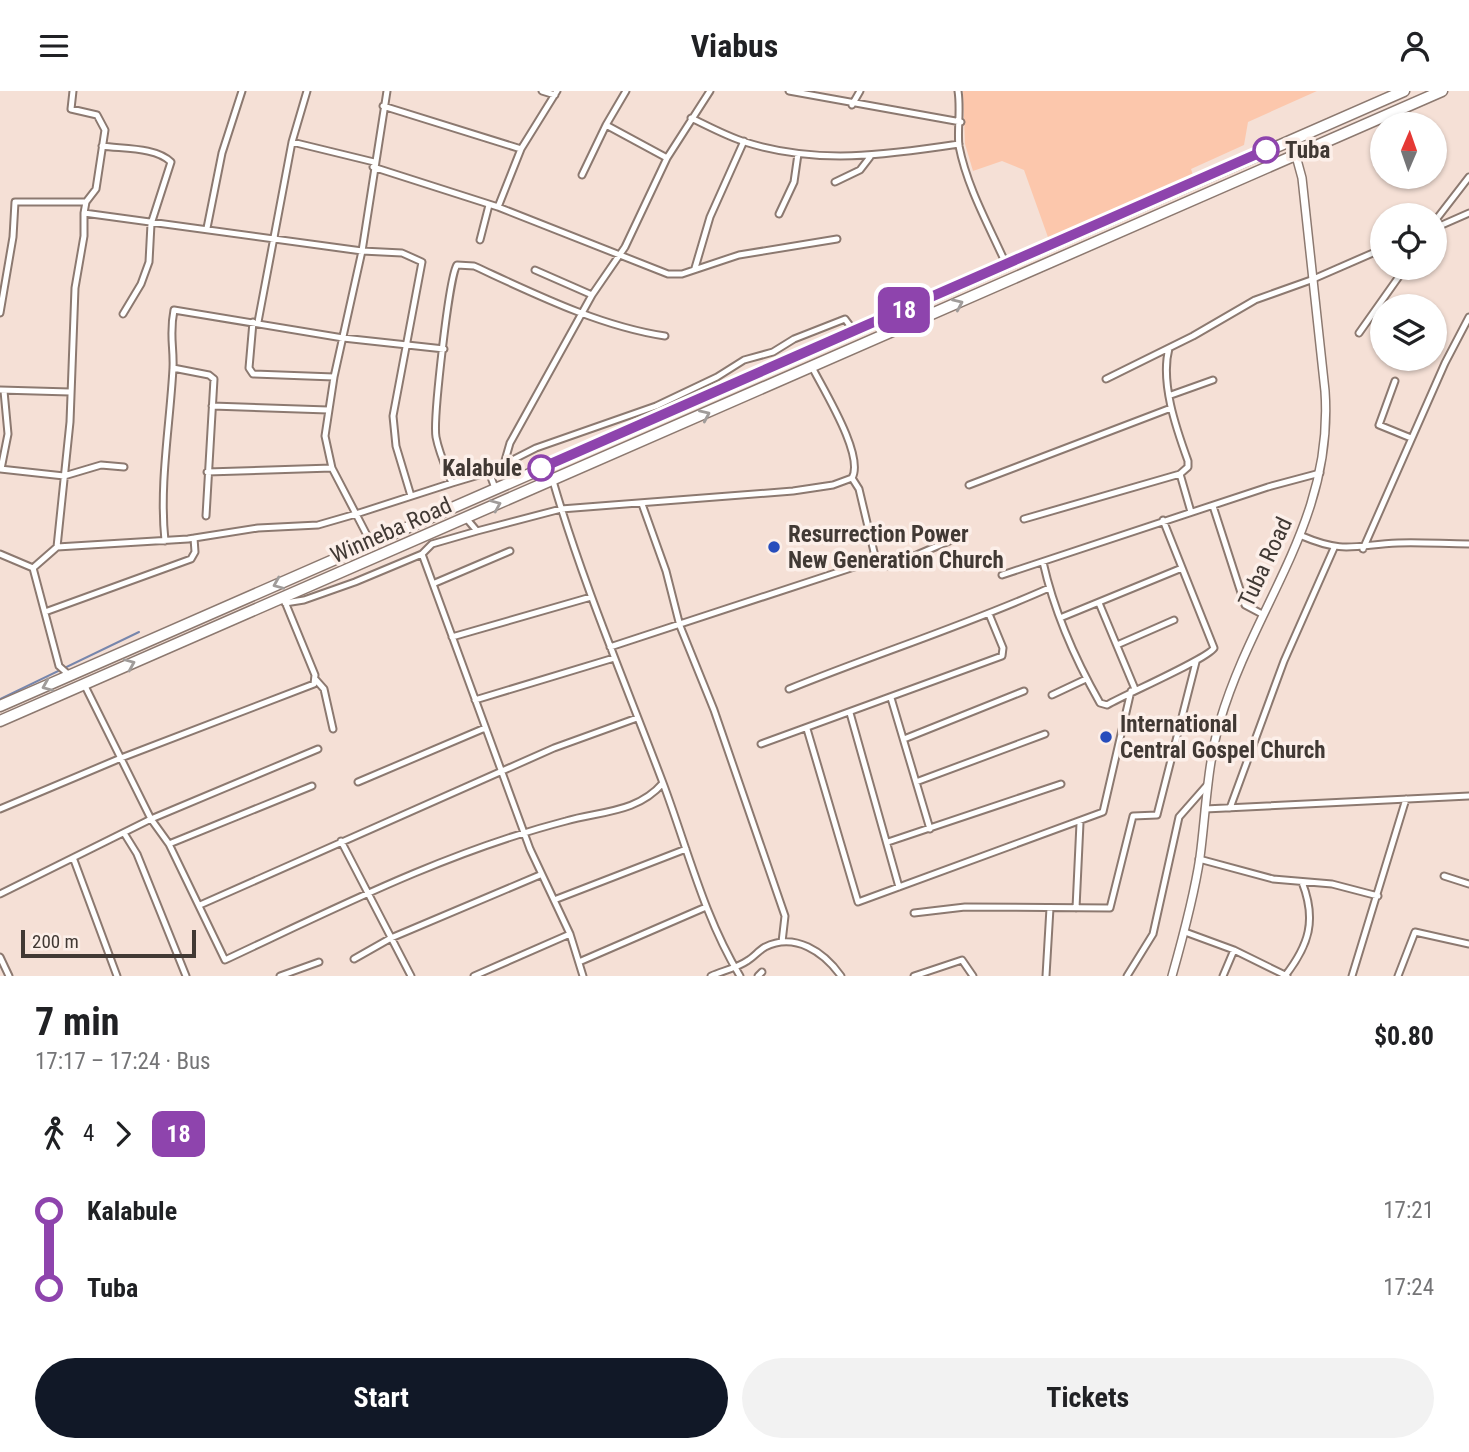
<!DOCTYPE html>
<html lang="en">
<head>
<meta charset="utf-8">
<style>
  body { margin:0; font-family:"Roboto Condensed",sans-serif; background:#f2f2f2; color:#202124; height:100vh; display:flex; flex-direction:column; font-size:26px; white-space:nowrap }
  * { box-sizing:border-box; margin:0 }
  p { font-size:23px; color:#757577 }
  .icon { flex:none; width:38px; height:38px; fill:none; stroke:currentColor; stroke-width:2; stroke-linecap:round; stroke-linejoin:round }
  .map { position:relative; height:885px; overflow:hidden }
  .drawer { display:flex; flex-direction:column; background:#fff; flex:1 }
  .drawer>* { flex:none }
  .badge { padding:0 14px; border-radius:10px; font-size:24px; line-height:46px }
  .needle { width:46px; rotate:2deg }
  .buttons { position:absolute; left:1370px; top:21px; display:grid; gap:14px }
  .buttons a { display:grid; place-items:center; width:77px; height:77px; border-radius:50%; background:#fff; box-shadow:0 2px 5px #0004; font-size:35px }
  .scale { position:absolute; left:21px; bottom:18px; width:175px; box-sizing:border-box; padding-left:7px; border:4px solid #413934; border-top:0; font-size:19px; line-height:24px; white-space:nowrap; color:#413934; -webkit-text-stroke:5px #fcefe9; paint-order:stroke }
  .map>.badge { position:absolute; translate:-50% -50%; box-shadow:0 0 0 4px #fff }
  .legs { display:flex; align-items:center; gap:10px; height:77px; padding:0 35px; font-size:23px }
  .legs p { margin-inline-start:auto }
  .headline { display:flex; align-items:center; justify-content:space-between; height:119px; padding:0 35px }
  h1 { font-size:38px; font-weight:700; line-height:52px }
  .cta { display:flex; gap:14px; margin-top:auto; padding:14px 35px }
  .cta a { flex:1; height:80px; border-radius:42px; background:#111827; color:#fff; font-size:28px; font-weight:700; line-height:80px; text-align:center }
  .cta a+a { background:#f2f2f2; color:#202124 }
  ul { padding:0 35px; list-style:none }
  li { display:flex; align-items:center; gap:24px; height:77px; font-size:26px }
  li i { display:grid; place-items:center; width:10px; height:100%; margin:0 9px; background:currentColor }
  li i::after { content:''; width:18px; height:18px; margin:-9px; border:5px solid; border-radius:50%; background:#fff }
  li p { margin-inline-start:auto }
  li:first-child i { background:linear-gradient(#0000 50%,currentColor 0) }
  li:last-child i { background:linear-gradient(currentColor 50%,#0000 0) }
  header { display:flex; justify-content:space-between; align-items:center; height:91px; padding:0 35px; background:#fff; font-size:32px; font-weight:700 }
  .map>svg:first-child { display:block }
  .green { fill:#fcc7ac }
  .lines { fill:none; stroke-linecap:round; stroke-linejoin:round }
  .stream { stroke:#7786ac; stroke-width:2 }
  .street-casing { stroke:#8c7970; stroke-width:9 }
  .secondary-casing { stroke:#8c7970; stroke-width:10 }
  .highway-casing { stroke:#8c7970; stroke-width:13 }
  .street { stroke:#fff; stroke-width:5 }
  .secondary { stroke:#fff; stroke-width:7 }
  .highway { stroke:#fff; stroke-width:10 }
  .oneway { stroke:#a09c9a }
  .line-1-casing { stroke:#fff; stroke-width:16 }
  .line-1 { stroke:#8e44ad; stroke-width:10 }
  .stop-1-dot { fill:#fff; stroke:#8e44ad; stroke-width:3.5 }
  .poi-dot { fill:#274dbc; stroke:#fcefe9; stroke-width:2.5 }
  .labels { text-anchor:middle; stroke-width:7; stroke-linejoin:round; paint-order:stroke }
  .stop-label { font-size:23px; font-weight:bold; fill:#413934; stroke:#fcefe9; text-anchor:start }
  .street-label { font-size:23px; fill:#413934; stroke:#fcefe9 }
  .poi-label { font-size:23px; font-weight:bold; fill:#413934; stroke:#fcefe9; text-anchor:start }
</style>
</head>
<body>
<header><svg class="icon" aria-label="menu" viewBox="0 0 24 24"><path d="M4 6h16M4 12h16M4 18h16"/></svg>Viabus<svg class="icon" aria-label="person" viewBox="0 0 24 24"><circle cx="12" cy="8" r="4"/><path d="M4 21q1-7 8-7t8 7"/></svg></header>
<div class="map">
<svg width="1469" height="885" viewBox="0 0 1469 885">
  <rect width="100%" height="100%" fill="#f5e0d6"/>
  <path class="green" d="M963,0H1317L1248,31L1244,54L1191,78L1194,87L1049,149L1024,79L1002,70L973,80L965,53Z"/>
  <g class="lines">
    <path class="stream" d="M0,608L139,541"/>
    <g class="street-casing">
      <path id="street" d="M542,0L555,4
        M789,0L961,31
        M958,0C961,18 957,41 959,55C967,96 989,135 1006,173
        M852,14L860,0
        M383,15L521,58
        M691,27C708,35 726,45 745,51C817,74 886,64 959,53
        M606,34L626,0
        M292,51L374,71
        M102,55C123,58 156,56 171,71L151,133L149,171L141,193L123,223
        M373,76L498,116L668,183H682L739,164L837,148
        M582,84L606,34L667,67
        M835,91L860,79L870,66
        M498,116L521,58L557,0
        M84,122L362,160L402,162L422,171L393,325L396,355L411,405
        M779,123L794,91L798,63
        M1435,130L1469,86
        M207,137L222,62L242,0
        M1435,137L1469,122
        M480,149L489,114
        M695,177L710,126L744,50
        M535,179L592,204
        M0,222L13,146L15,111H86
        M253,231L249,277L253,283L334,286
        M258,231L292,51L307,0
        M1359,242L1405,177
        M1169,257C1160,291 1176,337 1188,370V376L1180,383L1191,421
        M173,277L209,284L214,288L206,425
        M1106,288L1193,245L1255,209L1311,189L1382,158
        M1395,290L1379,334L1411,347
        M0,299L70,301
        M1171,304L1213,289
        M212,315L328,319
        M0,378L64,385L101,374L124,376
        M1,378L8,343L4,300
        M207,381L332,377
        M489,381L536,357L656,315L717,286L744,269L773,261L794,248L845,228L854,240
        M852,387L859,398L874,461
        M512,390L504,373L510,352L592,204L625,156L667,67L710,0
        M553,390C583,493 625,591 663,692C687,756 704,826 740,885
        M969,394L1171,317
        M495,397L489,381L452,392C446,377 439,362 436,346C433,329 449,185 457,174L474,175C535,203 599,235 665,245
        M642,413L666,480L680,535L714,619L785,825L782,851
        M1213,415L1245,514L1262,523
        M1024,428L1180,383
        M477,440L561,418L793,400L833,394L852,387C865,365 823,298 812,276
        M1302,445C1344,463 1355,454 1398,452C1421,451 1445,453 1469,453
        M165,450C159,393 170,334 173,277C174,255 169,244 174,219L343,247L444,258
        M371,452L356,423L452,392
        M57,456L188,448L258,437L318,434L356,423L332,377L325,345L334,286L362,160L387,0
        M1363,458L1445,272L1469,226
        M0,463L33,477L59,575L68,583
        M422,463L530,758L570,843L583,885
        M1043,471C1054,520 1075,568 1100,612L1107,614C1126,603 1207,568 1214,557L1163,429
        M33,477L57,456L70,331L75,197L84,145V122L86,111L96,98L105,39L97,24L71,18L73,0
        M1002,484L1268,396L1320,382
        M435,492L510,460
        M285,512L304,509L355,491L422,463L432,453L477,440L466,427
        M1099,512L1135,598
        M45,521L191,468L195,461L194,447
        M1060,527L1182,477
        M452,546L591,506
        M1117,554L1174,529
        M610,556L860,474L891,475L963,444
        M316,589L324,598L333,638
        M789,598C875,563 964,535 1049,497
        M1052,604L1086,588
        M891,607L930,738
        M475,609L614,567
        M850,622L899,796
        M807,638L858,811L1103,721L1131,600
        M904,648L1024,600
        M761,653L1002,565L1003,557L989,523
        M318,658L151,728L169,753L225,869C336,817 446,761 566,730C601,720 637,722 663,692
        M358,691L485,637
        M916,691L1045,643
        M1230,717L1284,570L1334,457
        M0,718L121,667L314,593L315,584L283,506
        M1205,718L1469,705
        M124,742L137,763L186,885
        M341,750L411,885
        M888,751L1061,693
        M169,753L312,695
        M1199,768L1273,788L1332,793L1378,805
        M74,769L117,885
        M1444,785L1469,793
        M0,803L151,728L84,593
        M554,809L686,758
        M200,814L554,657L637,627
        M1076,817L1080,732
        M914,822L965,816L1110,817L1133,725L1157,724L1158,720L1196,571
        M1185,841L1234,859L1287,885
        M0,866L9,885
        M354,868L391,847L540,784
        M579,871L706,816
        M280,885L319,871
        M474,885L570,843
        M711,885C722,880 737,877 747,870C754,866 758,860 765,856C795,841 824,861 841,885
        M758,885L762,881
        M914,885L962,869L973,885
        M1046,885L1050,817
        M1127,885L1153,843L1179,726L1208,693
        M1223,885L1234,859
        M1285,885C1309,854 1317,829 1302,791
        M1352,885L1406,708
        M1398,885L1415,841L1469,853"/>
    </g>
    <g class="secondary-casing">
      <path id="secondary" d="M1172,885C1183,846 1194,806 1200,766C1206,721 1207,674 1220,630C1255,512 1334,430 1325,300L1302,87L1296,65"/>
    </g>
    <g class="highway-casing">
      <path id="highway" d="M0,615L1404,0
        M0,630L1442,0"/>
    </g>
    <use href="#street" class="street"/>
    <use href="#secondary" class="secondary"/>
    <use href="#highway" class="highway"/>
  </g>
  <defs><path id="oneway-chevron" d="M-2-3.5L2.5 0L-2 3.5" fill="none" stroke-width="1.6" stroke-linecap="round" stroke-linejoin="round" transform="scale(1.75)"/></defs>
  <g class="oneway">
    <use href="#oneway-chevron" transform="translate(958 213) rotate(-24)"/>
    <use href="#oneway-chevron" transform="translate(705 324) rotate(-24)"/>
    <use href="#oneway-chevron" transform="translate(496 414) rotate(-23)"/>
    <use href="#oneway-chevron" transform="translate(278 493) rotate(157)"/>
    <use href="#oneway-chevron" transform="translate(130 573) rotate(-23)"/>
    <use href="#oneway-chevron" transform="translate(47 595) rotate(157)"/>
  </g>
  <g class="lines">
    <g class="line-1-casing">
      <path id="line-1" d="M541,377L1266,59"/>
    </g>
    <use href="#line-1" class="line-1"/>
  </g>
  <g class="stop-1-dot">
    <circle cx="1266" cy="59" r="12"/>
    <circle cx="541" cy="377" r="12"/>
  </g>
  <g class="poi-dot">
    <circle cx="774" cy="456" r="7"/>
    <circle cx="1106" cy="646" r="7"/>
  </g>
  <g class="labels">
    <g class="stop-label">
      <text x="1285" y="67">Tuba</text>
      <text x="522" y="385" text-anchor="end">Kalabule</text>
    </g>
    <g class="street-label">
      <text transform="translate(391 439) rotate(-24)" y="8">Winneba Road</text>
      <text transform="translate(1265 471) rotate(-65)" y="8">Tuba Road</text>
    </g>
    <g class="poi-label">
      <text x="788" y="451">Resurrection Power<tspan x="788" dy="26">New Generation Church</tspan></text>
      <text x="1120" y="641">International<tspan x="1120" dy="26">Central Gospel Church</tspan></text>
    </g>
  </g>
</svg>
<div class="buttons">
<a><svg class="needle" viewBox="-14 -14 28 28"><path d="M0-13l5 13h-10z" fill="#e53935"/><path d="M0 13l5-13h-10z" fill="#757577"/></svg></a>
<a><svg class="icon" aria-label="locate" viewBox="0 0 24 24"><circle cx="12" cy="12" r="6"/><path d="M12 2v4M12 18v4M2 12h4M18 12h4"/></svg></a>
<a><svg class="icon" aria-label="layers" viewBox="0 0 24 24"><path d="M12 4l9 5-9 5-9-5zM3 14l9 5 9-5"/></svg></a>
</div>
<div class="scale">200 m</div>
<b class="badge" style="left:904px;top:219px;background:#8e44ad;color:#fff">18</b>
</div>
<section class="drawer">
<div class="headline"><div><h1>7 min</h1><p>17:17 – 17:24 · Bus</p></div><b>$0.80</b></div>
<div class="legs"><svg class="icon" aria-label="walk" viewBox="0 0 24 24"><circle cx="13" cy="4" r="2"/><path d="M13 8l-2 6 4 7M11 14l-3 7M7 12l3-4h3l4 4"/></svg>4<svg class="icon" aria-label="forward" viewBox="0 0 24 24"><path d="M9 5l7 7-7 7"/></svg><b class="badge" style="background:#8e44ad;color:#fff">18</b></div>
<ul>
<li><i style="color:#8e44ad"></i><b>Kalabule</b><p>17:21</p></li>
<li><i style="color:#8e44ad"></i><b>Tuba</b><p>17:24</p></li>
</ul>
<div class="cta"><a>Start</a><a>Tickets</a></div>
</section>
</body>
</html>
